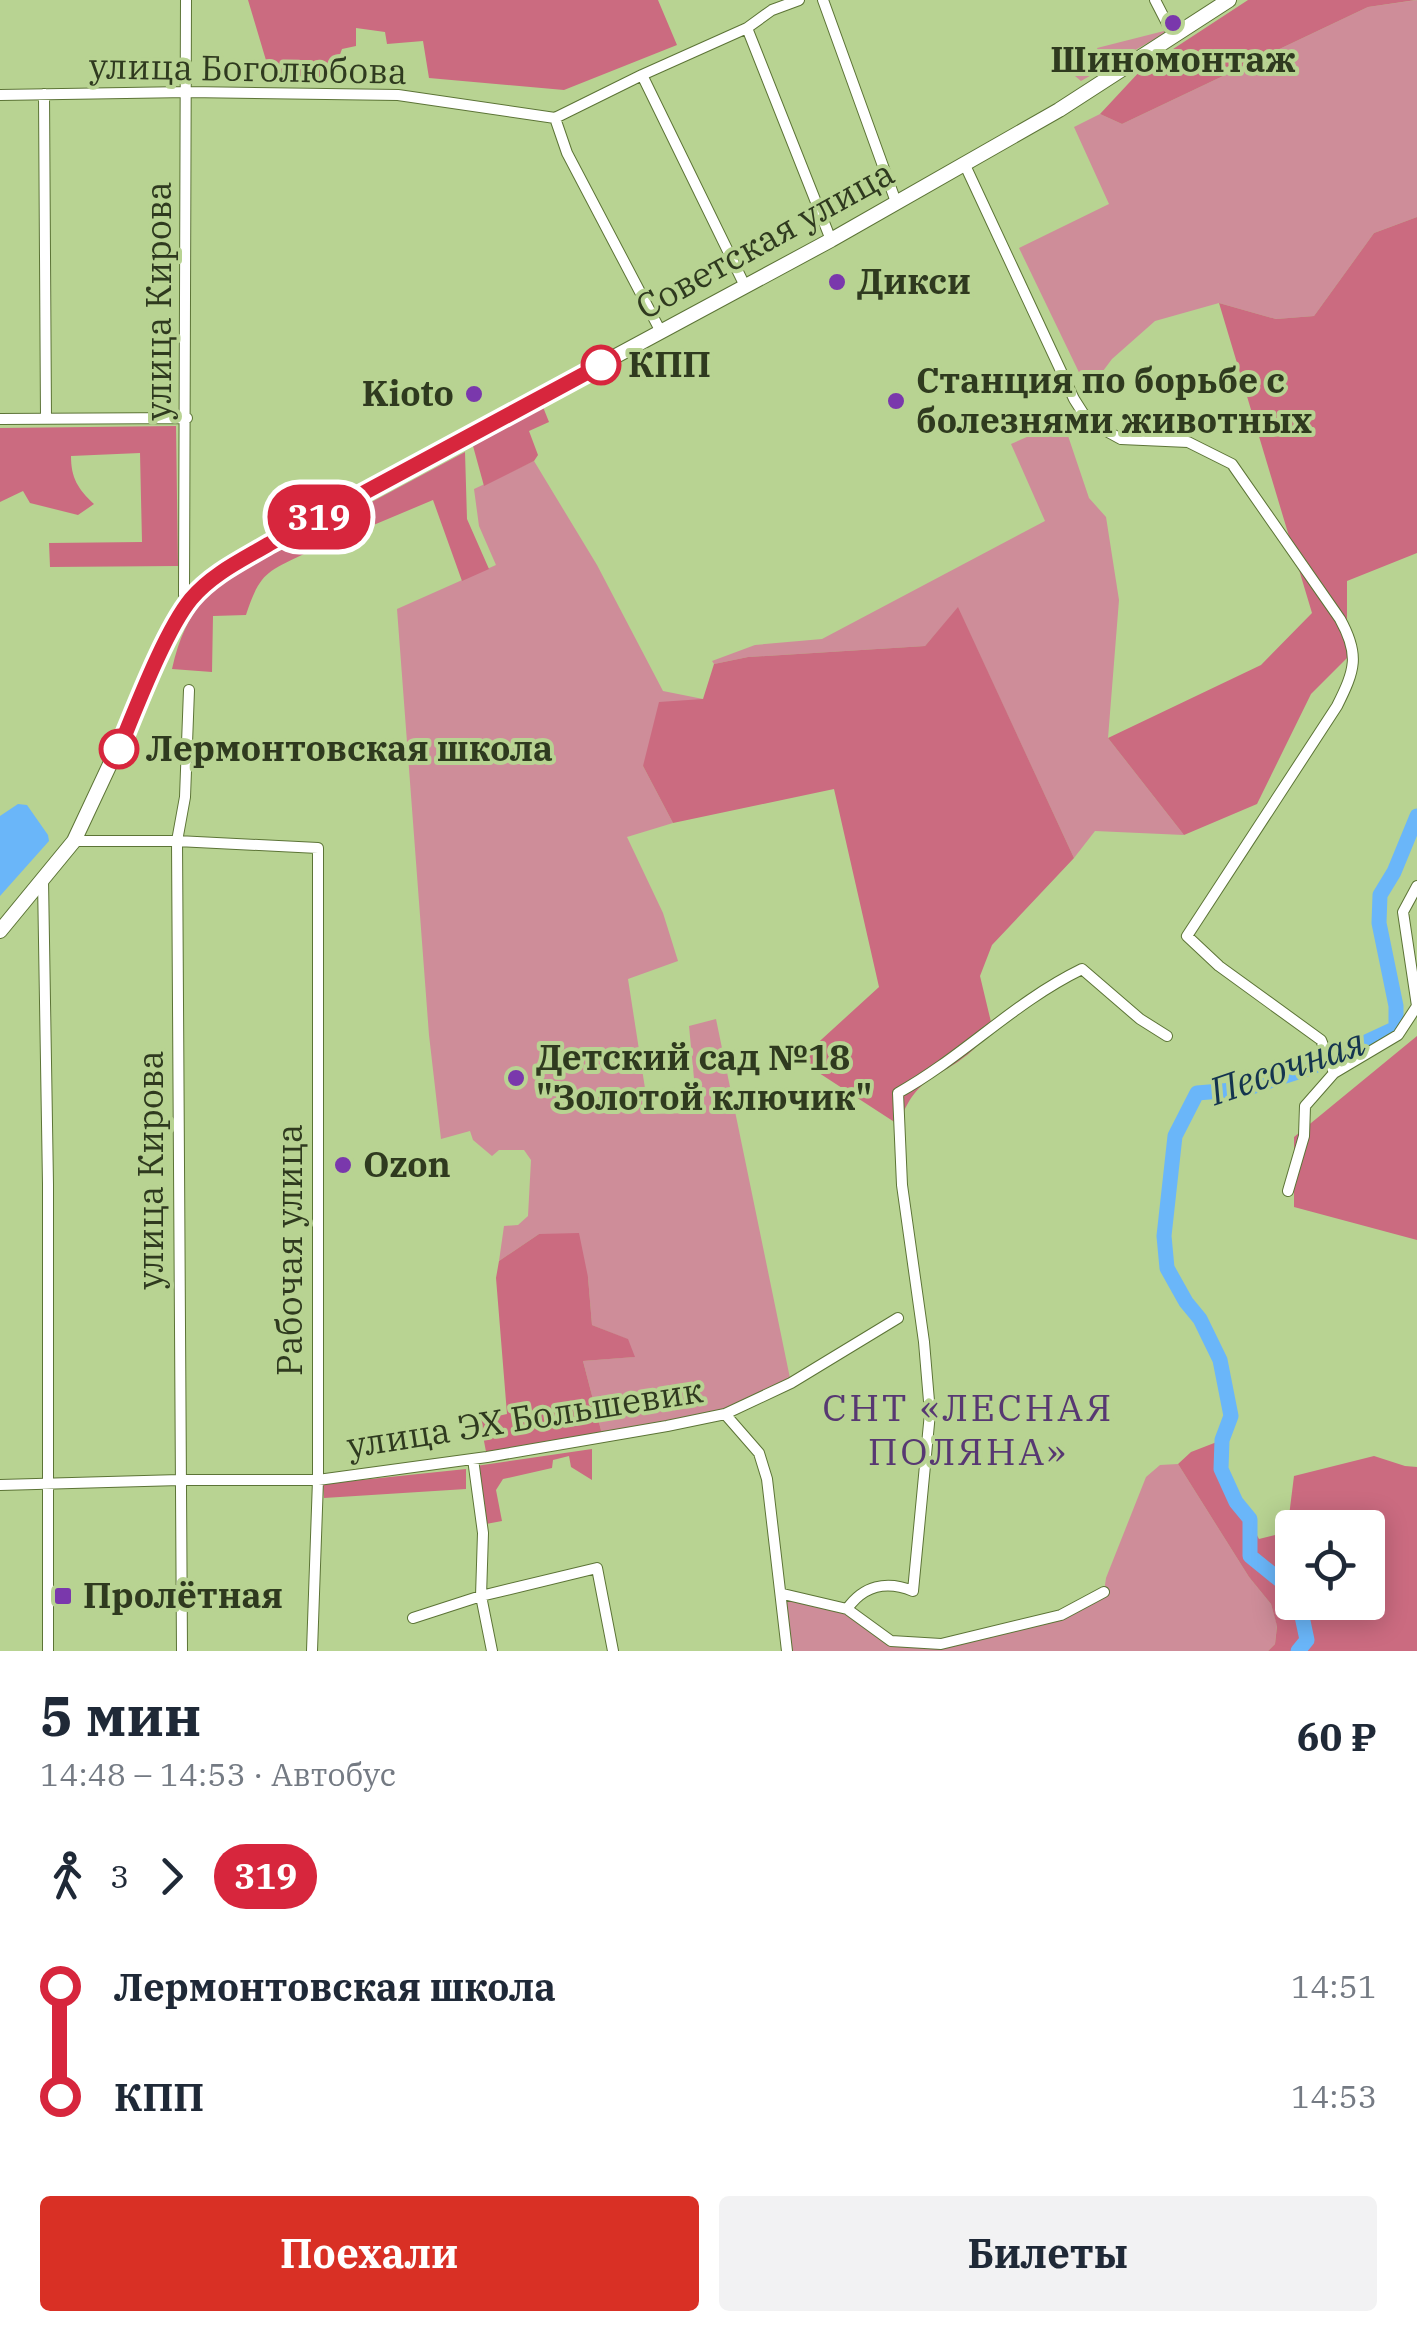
<!DOCTYPE html>
<html lang="ru">
<head>
<meta charset="utf-8">
<style>
  body { margin:0; font-family:"IBM Plex Serif",serif; background:#f2f2f3; color:#1f2937; height:100vh; display:flex; flex-direction:column; font-size:38px; white-space:nowrap }
  * { box-sizing:border-box; margin:0 }
  p { font-size:32px; color:#747a83 }
  .icon { flex:none; width:55px; height:55px; fill:none; stroke:currentColor; stroke-width:2; stroke-linecap:round; stroke-linejoin:round }
  .map { position:relative; height:1651px; overflow:hidden }
  .panel { display:flex; flex-direction:column; background:#fff; flex:1 }
  .panel>* { flex:none }
  .badge { padding:0 20px; border-radius:32px; font-size:35px; line-height:65px }
  .fabs { position:absolute; left:1275px; top:1510px; display:grid; gap:20px }
  .fabs a { display:grid; place-items:center; width:110px; height:110px; border-radius:10px; background:#fff; box-shadow:0 5px 25px #0003; font-size:50px }
  .map>.badge { position:absolute; translate:-50% -50%; box-shadow:0 0 0 5px #fff }
  .legs { display:flex; align-items:center; gap:15px; height:110px; padding:0 40px; font-size:32px }
  .legs p { margin-inline-start:auto }
  .overview { display:flex; align-items:center; justify-content:space-between; height:170px; padding:0 40px }
  h1 { font-size:55px; font-weight:700; line-height:75px }
  .cta { display:flex; gap:20px; margin-top:auto; padding:20px 40px }
  .cta a { flex:1; height:115px; border-radius:10px; background:#d93025; color:#fff; font-size:40px; font-weight:700; line-height:115px; text-align:center }
  .cta a+a { background:#f2f2f3; color:#1f2937 }
  ul { padding:0 40px; list-style:none }
  li { display:flex; align-items:center; gap:35px; height:110px; font-size:38px }
  li i { display:grid; place-items:center; width:15px; height:100%; margin:0 12px; background:currentColor }
  li i::after { content:''; width:25px; height:25px; margin:-12px; border:8px solid; border-radius:50%; background:#fff }
  li p { margin-inline-start:auto }
  li:first-child i { background:linear-gradient(#0000 50%,currentColor 0) }
  li:last-child i { background:linear-gradient(currentColor 50%,#0000 0) }
  .map>svg:first-child { display:block }
  .green { fill:#ce8d99 }
  .forest { fill:#cb6b80; fill-rule:evenodd }
  .water { fill:#6ab6f9 }
  .lines { fill:none; stroke-linecap:round; stroke-linejoin:round }
  .river { stroke:#6ab6f9; stroke-width:15 }
  .street-casing { stroke:#5c7436; stroke-width:12 }
  .secondary-casing { stroke:#5c7436; stroke-width:16 }
  .street { stroke:#fff; stroke-width:10 }
  .secondary { stroke:#fff; stroke-width:14 }
  .line-1-casing { stroke:#fff; stroke-width:22 }
  .line-1 { stroke:#d7263d; stroke-width:15 }
  .poi-dot { fill:#7a38ac; stroke:#b8d392; stroke-width:4 }
  .stop-1-dot { fill:#fff; stroke:#d7263d; stroke-width:5 }
  .labels { text-anchor:middle; stroke-width:8; stroke-linejoin:round; paint-order:stroke }
  .poi-label { font-size:35px; font-weight:bold; fill:#2f3a1f; stroke:#b8d392; text-anchor:start }
  .street-label { font-size:35px; fill:#2f3a1f; stroke:#b8d392 }
  .stop-label { font-size:35px; font-weight:bold; fill:#2f3a1f; stroke:#b8d392; text-anchor:start }
  .water-label { font-size:38px; font-style:italic; fill:#14344f; stroke:#b8d392 }
  .neighbourhood-label { font-size:38px; letter-spacing:2.5px; fill:#573872; stroke:#b8d392 }
</style>
</head>
<body>
<div class="map">
<svg width="1417" height="1651" viewBox="0 0 1417 1651">
  <rect width="100%" height="100%" fill="#b8d392"/>
  <path class="green" d="M1417,0V217L1374,233L1314,316L1276,319L1219,303L1155,321L1112,359L1088,391L1019,248L1109,204L1074,127L1100,114L1122,124L1368,7Z
    M1164,31L1165,33L1081,81L1075,76L1077,70L1102,62L1097,48Z
    M1063,421L1089,498L1106,517L1119,600L1108,738L1184,835L1095,831L1074,858L958,608L925,646L748,657L714,664L712,661L755,645L822,639L1045,521L1011,444Z
    M534,461L597,565L663,691L703,699L643,766L673,823L627,837L663,913L678,961L628,979L649,1114L694,1113L695,1089L689,1026L716,1019L791,1383L725,1414L603,1438L583,1361L634,1357L627,1339L592,1325L588,1277L539,1234L499,1261L504,1226L518,1225L528,1216L531,1160L524,1150H499L492,1156L473,1140L470,1131L441,1139L429,1035L397,609L496,565L479,526L474,489Z
    M1178,1464L1249,1577L1271,1604L1277,1625L1275,1644L1268,1651H787L780,1593L847,1609L892,1641L941,1644L1061,1615L1104,1592L1106,1578L1146,1477L1160,1465Z"/>
  <path class="forest" d="M248,0H658L677,45L564,90L429,78L423,41L387,44L385,32L356,28V46L342,49L331,79L290,83L268,67Z
    M1248,0H1416L1368,7L1122,124L1100,114L1141,70Z
    M1417,217V553L1347,581V633L1353,652L1311,694L1257,804L1184,835L1108,738L1261,665L1312,613L1219,303L1276,319L1314,316L1374,233Z
    M543,407L549,422L529,431L538,455L534,461L484,486L473,446Z
    M176,426L178,566L50,567L49,543L142,542L140,453L71,456C71,478 78,489 94,504L78,515L30,503L23,491L0,502V428Z
    M465,452L467,519L489,569L462,581L433,500L326,545L325,527Z
    M307,538L306,553C266,572 260,573 246,615L213,616L212,672L172,669C191,584 235,572 307,538Z
    M958,607L1074,858L992,945L980,976L991,1022C986,1031 981,1042 974,1049C940,1080 915,1074 899,1125L799,1060L879,987L834,789L673,823L643,766L659,702L703,699L714,664L748,657L925,646Z
    M1417,1036V1240L1294,1207V1137Z
    M579,1233L588,1277L592,1325L628,1339L635,1357L583,1361L603,1438L487,1457L480,1420L507,1414L496,1278L499,1261L539,1234Z
    M1222,1440L1221,1469L1259,1539L1287,1532L1294,1476L1374,1456L1405,1466L1417,1467V1651H1268L1275,1644L1277,1626L1271,1604L1249,1577L1178,1464L1191,1452ZM1292,1528H1368V1602H1292Z
    M592,1449V1480L571,1467L569,1456L553,1460L552,1468L503,1479L496,1490L502,1521L486,1524L476,1466Z
    M466,1469V1489L324,1498L323,1484Z"/>
  <path class="water" d="M18,804L27,805L48,835L49,841L0,896V816Z"/>
  <g class="lines">
    <path class="river" d="M1292,1590L1250,1556V1519L1236,1502L1221,1469L1222,1440L1231,1416L1220,1360L1200,1319L1186,1302L1167,1268L1164,1236L1175,1136L1197,1093L1245,1089L1310,1068L1396,1028V1006L1379,923L1380,895L1394,872L1417,816
      M1298,1651L1307,1640L1299,1602"/>
    <g class="street-casing">
      <path id="street" d="M186,0L184,595L191,599
        M823,0L896,202
        M1155,0L1173,35
        M747,28L831,240
        M642,75L747,28L772,10L799,0
        M44,94L46,418
        M0,95L188,92L398,95L555,118
        M555,118L642,75L745,286
        M555,118L567,153L661,332
        M964,163L1074,399L1088,421L1121,439L1188,442L1232,464L1340,619C1360,655 1355,670 1337,706L1187,936L1219,966L1321,1040L1334,1073
        M0,419L187,418
        M74,841H177L318,848V1480L312,1651
        M43,880L48,1184V1651
        M1288,1191L1304,1136L1305,1106L1334,1073L1398,1035L1417,1006L1403,912L1417,886
        M725,1414L759,1453L767,1479L787,1651
        M473,1459L483,1533L481,1596L492,1651
        M0,1485L180,1480H318L487,1457L667,1426L725,1414L791,1383L898,1318
        M783,1594L847,1609L891,1641L941,1644L1061,1615L1104,1592
        M847,1609C863,1586 886,1580 913,1591L930,1413L924,1342L902,1185L898,1093C963,1057 1014,1002 1082,969L1140,1019L1167,1036
        M413,1618L481,1596L597,1568L613,1651
        M182,1651L177,841L185,797L189,690"/>
    </g>
    <g class="secondary-casing">
      <path id="secondary" d="M0,931L74,841L171,634L191,599L216,575L269,543L831,240L1059,110L1229,0"/>
    </g>
    <use href="#street" class="street"/>
    <use href="#secondary" class="secondary"/>
  </g>
  <g class="lines">
    <g class="line-1-casing">
      <path id="line-1" d="M119,749C136,708 165,631 191,599C212,574 242,560 269,544L601,365"/>
    </g>
    <use href="#line-1" class="line-1"/>
  </g>
  <g class="poi-dot">
    <circle cx="1173" cy="23" r="10"/>
    <circle cx="837" cy="282" r="10"/>
    <circle cx="474" cy="394" r="10"/>
    <circle cx="896" cy="401" r="10"/>
    <circle cx="516" cy="1078" r="10"/>
    <circle cx="343" cy="1165" r="10"/>
    <rect x="53" y="1586" width="20" height="20" rx="5"/>
  </g>
  <g class="stop-1-dot">
    <circle cx="601" cy="365" r="18"/>
    <circle cx="119" cy="749" r="18"/>
  </g>
  <g class="labels">
    <g class="poi-label">
      <text x="1173" y="72" text-anchor="middle">Шиномонтаж</text>
      <text x="857" y="294">Дикси</text>
      <text x="916" y="393">Станция по борьбе с<tspan x="916" dy="40">болезнями животных</tspan></text>
      <text x="454" y="406" text-anchor="end">Kioto</text>
      <text x="536" y="1070">Детский сад №18<tspan x="536" dy="40">"Золотой ключик"</tspan></text>
      <text x="363" y="1177">Ozon</text>
      <text x="83" y="1608">Пролётная</text>
    </g>
    <g class="street-label">
      <text transform="translate(248 69) rotate(1)" y="12">улица Боголюбова</text>
      <text transform="translate(765 240) rotate(-29)" y="12">Советская улица</text>
      <text transform="translate(159 301) rotate(-90)" y="12">улица Кирова</text>
      <text transform="translate(151 1170) rotate(-90)" y="12">улица Кирова</text>
      <text transform="translate(290 1250) rotate(-90)" y="12">Рабочая улица</text>
      <text transform="translate(525 1418) rotate(-9)" y="12">улица ЭХ Большевик</text>
    </g>
    <g class="stop-label">
      <text x="628" y="377">КПП</text>
      <text x="146" y="761">Лермонтовская школа</text>
    </g>
    <g class="water-label">
      <text transform="translate(1287 1067) rotate(-19)" y="13">Песочная</text>
    </g>
    <g class="neighbourhood-label">
      <text x="968" y="1421">СНТ «ЛЕСНАЯ<tspan x="968" dy="44">ПОЛЯНА»</tspan></text>
    </g>
  </g>
</svg>
<div class="fabs">
<a><svg class="icon" aria-label="locate" viewBox="0 0 24 24"><circle cx="12" cy="12" r="6"/><path d="M12 2v4M12 18v4M2 12h4M18 12h4"/></svg></a>
</div>
<b class="badge" style="left:319px;top:517px;background:#d7263d;color:#fff">319</b>
</div>
<section class="panel">
<div class="overview"><div><h1>5 мин</h1><p>14:48 – 14:53 · Автобус</p></div><b>60 ₽</b></div>
<div class="legs"><svg class="icon" aria-label="walk" viewBox="0 0 24 24"><circle cx="13" cy="4" r="2"/><path d="M13 8l-2 6 4 7M11 14l-3 7M7 12l3-4h3l4 4"/></svg>3<svg class="icon" aria-label="forward" viewBox="0 0 24 24"><path d="M9 5l7 7-7 7"/></svg><b class="badge" style="background:#d7263d;color:#fff">319</b></div>
<ul>
<li><i style="color:#d7263d"></i><b>Лермонтовская школа</b><p>14:51</p></li>
<li><i style="color:#d7263d"></i><b>КПП</b><p>14:53</p></li>
</ul>
<div class="cta"><a>Поехали</a><a>Билеты</a></div>
</section>
</body>
</html>
